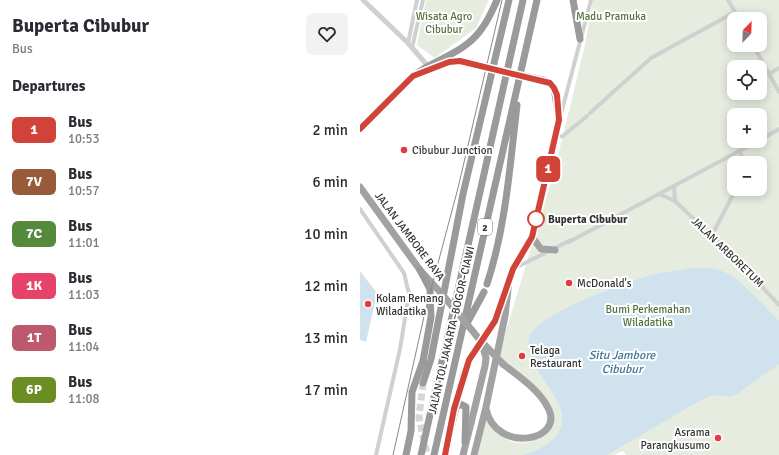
<!DOCTYPE html>
<html lang="en">
<head>
<meta charset="utf-8">
<style>
  body { margin:0; font-family:Signika,sans-serif; background:#f2f2f3; color:#2b2b33; height:100vh; display:flex; flex-direction:column; font-size:15px; white-space:nowrap }
  * { box-sizing:border-box; margin:0 }
  p { font-size:13px; color:#7c7c81 }
  .icon { flex:none; width:22px; height:22px; fill:none; stroke:currentColor; stroke-width:2; stroke-linecap:round; stroke-linejoin:round }
  .map { position:relative; flex:1; overflow:hidden }
  .drawer { display:flex; flex-direction:column; background:#fff; width:360px }
  .drawer>* { flex:none }
  .badge { padding:0 8px; border-radius:6px; font-size:14px; line-height:26px }
  .needle { width:26px; rotate:23deg }
  .controls { position:absolute; left:367px; top:12px; display:grid; gap:8px }
  .controls a { display:grid; place-items:center; width:40px; height:40px; border-radius:8px; background:#fff; box-shadow:0 2px 10px #0003; font-size:20px }
  .map>.badge { position:absolute; translate:-50% -50%; box-shadow:0 0 0 2px #fff }
  h2 { padding:0 12px; font-size:15px; line-height:36px }
  .round { display:grid; place-items:center; flex:none; width:42px; height:42px; border-radius:8px; background:#f2f2f3 }
  .headline { display:flex; align-items:center; justify-content:space-between; height:68px; padding:0 12px }
  h1 { font-size:19px; font-weight:800; line-height:30px }
  ul { padding:0; list-style:none }
  li { display:flex; align-items:center; gap:12px; height:52px; padding:0 12px }
  li div { flex:1 }
  li b { display:block; font-size:15px }
  li em { font-style:normal }
  li .badge { min-width:44px; font-weight:700; text-align:center }
  main { display:flex; flex:1; min-height:0 }
  .map>svg:first-child { display:block }
  .green { fill:#e6ecdf; fill-rule:evenodd }
  .water { fill:#cfe2ee }
  .lines { fill:none; stroke-linecap:round; stroke-linejoin:round }
  .motorway-tunnel { stroke:#d6d6d6; stroke-width:7; stroke-dasharray:7 3.5; stroke-linecap:butt }
  .minor { stroke:#d0d0d0; stroke-width:4 }
  .tertiary { stroke:#d0d0d0; stroke-width:5 }
  .trunk { stroke:#a2a2a2; stroke-width:7 }
  .motorway { stroke:#9a9a9a; stroke-width:7 }
  .tram { stroke:#888; stroke-width:1 }
  .trunk-bridge { stroke:#a2a2a2; stroke-width:7 }
  .line-casing { stroke:#fff; stroke-width:9 }
  .line { stroke:#d14338; stroke-width:6 }
  .poi-dot { fill:#e63946; stroke:#fff; stroke-width:1.5 }
  .stop-dot { fill:#fff; stroke:#d14338; stroke-width:2 }
  .labels { text-anchor:middle; stroke-width:4; stroke-linejoin:round; paint-order:stroke }
  .shield { fill:#fff; stroke:#707070; stroke-width:1 }
  .shield-label { font-size:10px; font-weight:bold; fill:#333 }
  .park-label { font-size:11px; fill:#56703f; stroke:#fff }
  .poi-label { font-size:11px; fill:#333; stroke:#fff; text-anchor:start }
  .stop-label { font-size:11px; font-weight:bold; fill:#333; stroke:#fff; text-anchor:start }
  .street-label { font-size:11px; fill:#333; stroke:#fff }
  .water-label { font-size:12px; font-style:italic; fill:#3f7597; stroke:#fff }
</style>
</head>
<body>
<main>
<section class="drawer">
<div class="headline"><div><h1>Buperta Cibubur</h1><p>Bus</p></div><a class="round"><svg class="icon" aria-label="heart" viewBox="0 0 24 24"><path d="M12 20l-8-8c-3-5 5-10 8-4 3-6 11-1 8 4z"/></svg></a></div>
<h2>Departures</h2>
<ul>
<li><span class="badge" style="background:#d14338;color:#fff">1</span><div><b>Bus</b><p>10:53</p></div><em>2 min</em></li>
<li><span class="badge" style="background:#995a3b;color:#fff">7V</span><div><b>Bus</b><p>10:57</p></div><em>6 min</em></li>
<li><span class="badge" style="background:#558a3c;color:#fff">7C</span><div><b>Bus</b><p>11:01</p></div><em>10 min</em></li>
<li><span class="badge" style="background:#e6426a;color:#fff">1K</span><div><b>Bus</b><p>11:03</p></div><em>12 min</em></li>
<li><span class="badge" style="background:#bd586d;color:#fff">1T</span><div><b>Bus</b><p>11:04</p></div><em>13 min</em></li>
<li><span class="badge" style="background:#6b8e23;color:#fff">6P</span><div><b>Bus</b><p>11:08</p></div><em>17 min</em></li>
</ul>
</section>
<div class="map">
<svg width="419" height="455" viewBox="0 0 419 455">
  <rect width="100%" height="100%" fill="#fff"/>
  <path class="green" d="M66,0H129L116,28L75,58L57,45Z
    M233,0H419V455H266L263,451L254,455H113L124,413C136,447 178,455 190,421C192,416 194,410 191,406C178,384 154,373 139,354L194,172L224,49ZM374,19H400V45H374ZM374,67H400V93H374ZM374,115H400V141H374ZM374,163H400V189H374Z"/>
  <path class="water" d="M329,268C342,268 355,267 366,273C383,281 405,307 419,321V364L376,395L371,397L353,395L341,400L247,455H160C173,454 182,448 192,440C228,407 157,370 170,336C179,313 264,283 288,276C301,272 316,271 329,268Z
    M0,271L17,293L6,342L0,340Z"/>
  <g class="lines">
    <path class="motorway-tunnel" d="M63,383L59,417L67,455"/>
    <path class="minor" d="M368,0L379,19
      M48,43L57,0
      M393,45L419,92
      M52,48L63,0
      M409,74L419,68
      M230,113L291,58L375,12
      M200,118L231,0
      M196,137L203,136L227,116
      M400,140L419,129
      M380,151L383,163
      M314,187L315,201
      M299,194L315,201L378,261L419,305
      M0,209L44,273L49,294L40,349L16,455
      M351,237L376,189
      M209,242L398,141
      M155,268L211,240"/>
    <path class="tertiary" d="M3,0L48,43L67,65"/>
    <path class="trunk" d="M0,129L53,76L89,62L100,61L133,69
      M0,187L60,270L81,293
      M172,237L181,249L195,250
      M126,409C136,455 208,441 187,406C178,389 158,376 143,364
      M103,455L111,423
      M114,455L126,407L145,316L149,280L153,269L172,237L199,120L194,88L190,83L183,80"/>
    <path class="motorway" d="M213,0L220,39
      M53,76C71,62 91,57 107,44C122,33 130,16 137,0
      M127,284C146,226 150,165 157,105
      M106,325L124,292
      M63,383L71,359L103,194L149,0
      M94,409L100,404L106,407L105,442
      M46,455L51,431L52,392L63,361L71,317L70,289L60,270
      M61,455L163,0
      M74,455L177,0
      M85,455L103,376L109,360L135,321L149,280"/>
    <path class="tram" d="M33,455L65,312L98,188L142,0"/>
    <path class="trunk-bridge" d="M133,69L183,80
      M81,293L120,340L143,364
      M111,423L125,366L126,358L122,344"/>
  </g>
  <g class="lines">
    <g class="line-casing">
      <path id="line" d="M0,129L53,76L89,62L100,61L190,83L194,88L197,95L199,120L172,237L153,269L135,321L109,360L94,409L85,455"/>
    </g>
    <use href="#line" class="line"/>
  </g>
  <g class="poi-dot">
    <circle cx="44" cy="150" r="4"/>
    <circle cx="209" cy="283" r="4"/>
    <circle cx="8" cy="304" r="4"/>
    <circle cx="162" cy="356" r="4"/>
    <circle cx="358" cy="438" r="4"/>
  </g>
  <circle class="stop-dot" cx="176" cy="219" r="8"/>
  <g class="labels">
    <rect class="shield" x="118" y="219" width="14" height="16" rx="3"/>
    <g class="shield-label">
      <text x="125" y="231">2</text>
    </g>
    <g class="park-label">
      <text x="84" y="20">Wisata Agro<tspan x="84" dy="13">Cibubur</tspan></text>
      <text x="251" y="20">Madu Pramuka</text>
      <text x="288" y="313">Bumi Perkemahan<tspan x="288" dy="13">Wiladatika</tspan></text>
    </g>
    <g class="poi-label">
      <text x="52" y="154">Cibubur Junction</text>
      <text x="217" y="287">McDonald's</text>
      <text x="16" y="302">Kolam Renang<tspan x="16" dy="13">Wiladatika</tspan></text>
      <text x="170" y="354">Telaga<tspan x="170" dy="13">Restaurant</tspan></text>
      <text x="350" y="436" text-anchor="end">Asrama<tspan x="350" dy="13">Parangkusumo</tspan></text>
    </g>
    <g class="stop-label">
      <text x="188" y="223">Buperta Cibubur</text>
    </g>
    <g class="street-label">
      <text transform="translate(50 236) rotate(53)" y="4">JALAN JAMBORE RAYA</text>
      <text transform="translate(368 252) rotate(44)" y="4">JALAN ARBORETUM</text>
      <text transform="translate(91 330) rotate(-77)" y="4">JALAN TOL JAKARTA–BOGOR–CIAWI</text>
    </g>
    <g class="water-label">
      <text x="262" y="359">Situ Jambore<tspan x="262" dy="14">Cibubur</tspan></text>
    </g>
  </g>
</svg>
<div class="controls">
<a><svg class="needle" viewBox="-14 -14 28 28"><path d="M0-13l5 13h-10z" fill="#e53935"/><path d="M0 13l5-13h-10z" fill="#7c7c81"/></svg></a>
<a><svg class="icon" aria-label="locate" viewBox="0 0 24 24"><circle cx="12" cy="12" r="6"/><path d="M12 2v4M12 18v4M2 12h4M18 12h4"/></svg></a>
<a>+</a>
<a>−</a>
</div>
<b class="badge" style="left:188px;top:169px;background:#d14338;color:#fff">1</b>
</div>
</main>
</body>
</html>
